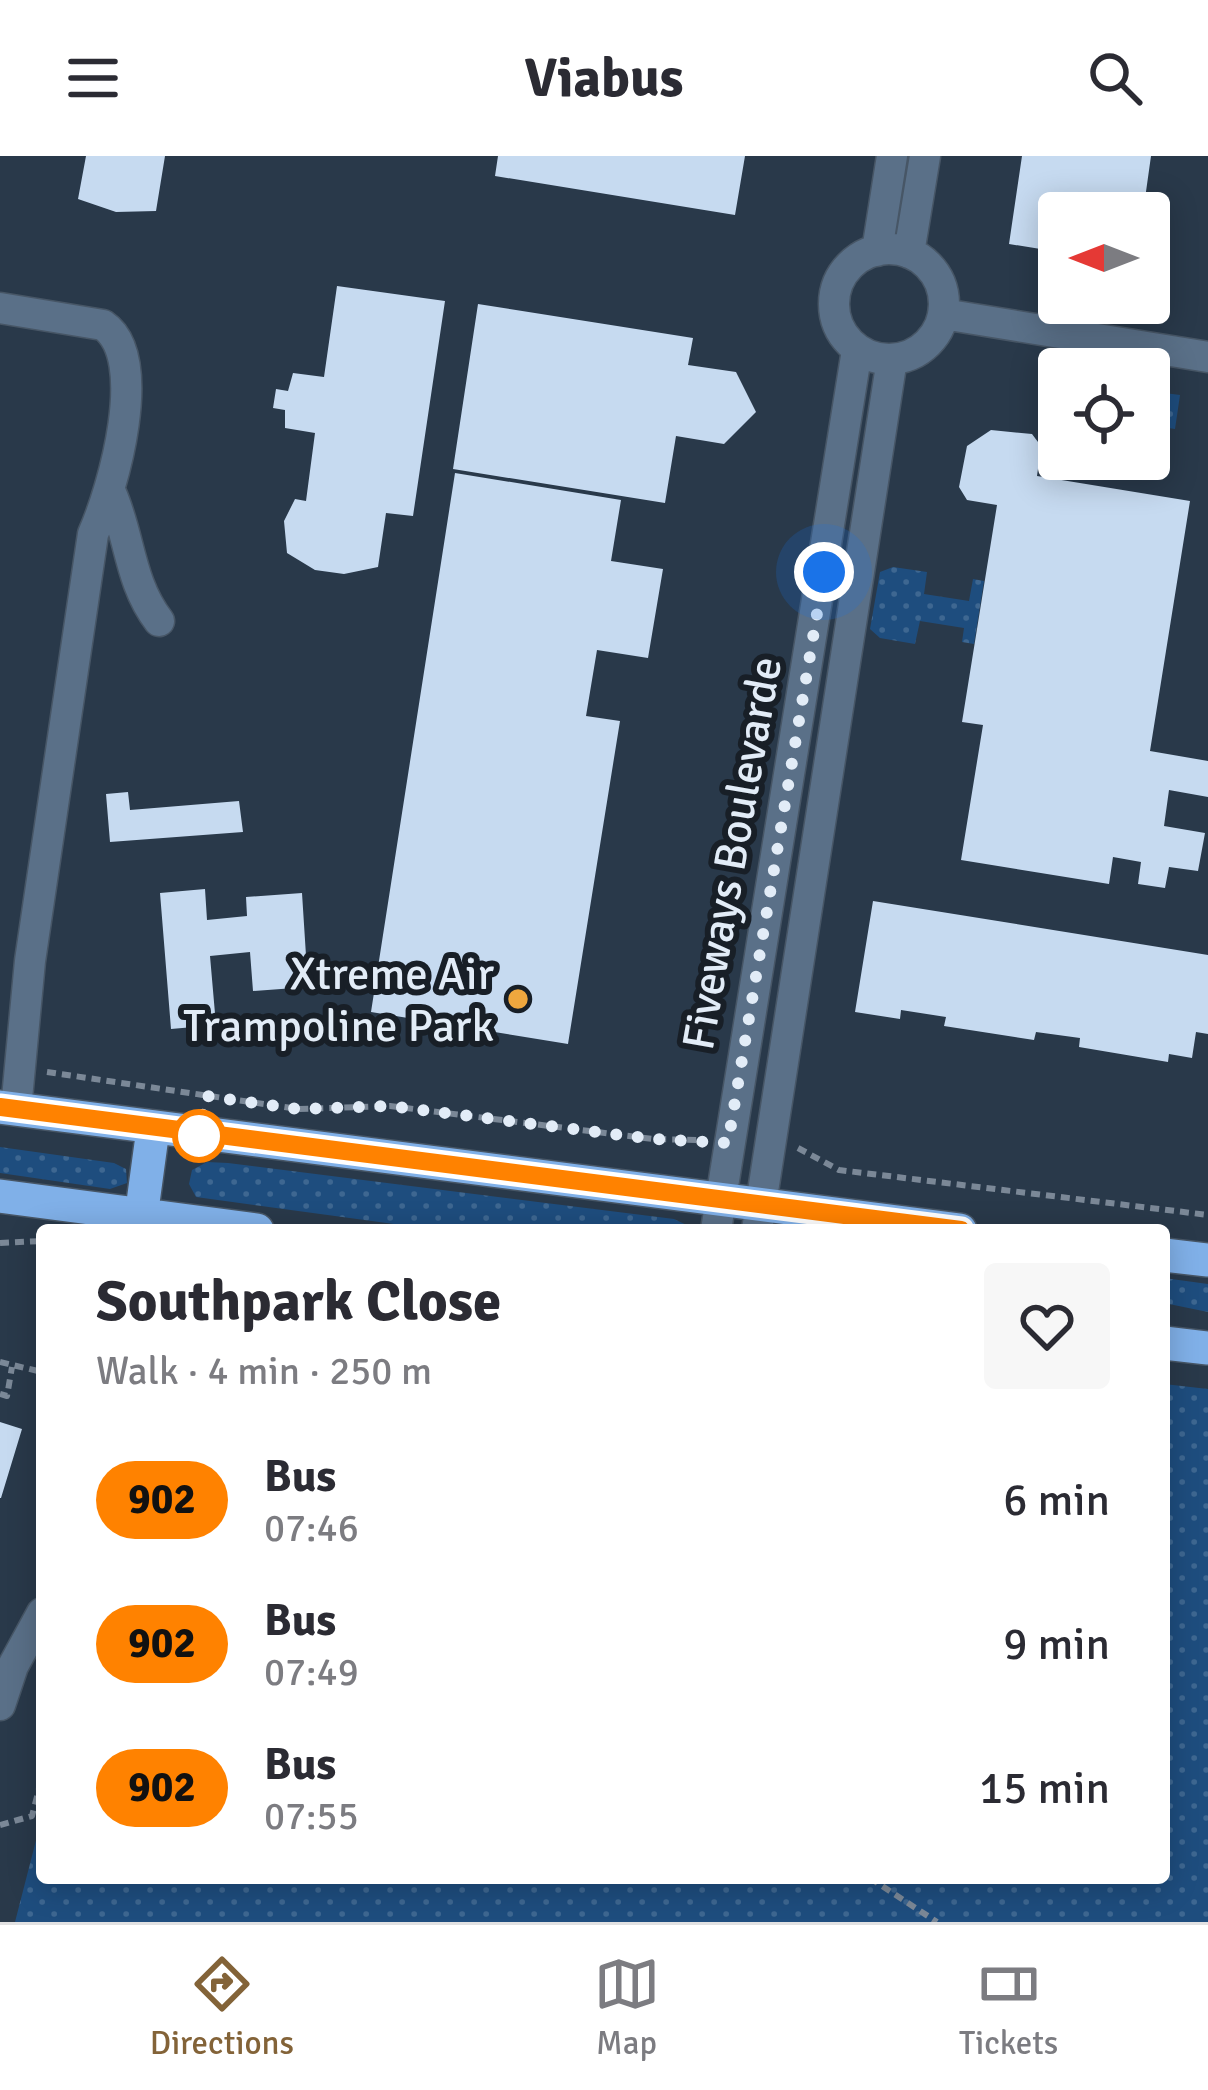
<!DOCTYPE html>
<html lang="en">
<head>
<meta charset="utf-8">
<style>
  body { margin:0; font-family:Signika,sans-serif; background:#f7f7f7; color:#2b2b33; height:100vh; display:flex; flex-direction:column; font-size:45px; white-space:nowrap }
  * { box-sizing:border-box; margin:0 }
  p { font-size:39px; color:#7c7c81 }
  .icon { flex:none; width:66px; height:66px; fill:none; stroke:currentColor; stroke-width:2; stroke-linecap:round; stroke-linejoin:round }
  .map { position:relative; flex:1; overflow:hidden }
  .drawer { position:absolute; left:36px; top:1068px; width:1134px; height:660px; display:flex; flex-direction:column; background:#fff; border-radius:12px; box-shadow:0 6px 30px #0003 }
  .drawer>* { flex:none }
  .badge { padding:0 24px; border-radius:39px; font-size:42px; line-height:78px }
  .needle { width:78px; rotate:270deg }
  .fabs { position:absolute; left:1038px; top:36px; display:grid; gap:24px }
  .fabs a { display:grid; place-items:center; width:132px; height:132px; border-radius:12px; background:#fff; box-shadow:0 6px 30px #0003; font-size:60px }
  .you { position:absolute; width:60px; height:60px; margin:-30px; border:9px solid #fff; border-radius:50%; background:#1a73e8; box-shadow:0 0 0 18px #1a73e833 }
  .map>.badge { position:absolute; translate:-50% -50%; box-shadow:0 0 0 6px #fff }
  .round { display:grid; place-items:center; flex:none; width:126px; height:126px; border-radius:12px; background:#f7f7f7 }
  .overview { display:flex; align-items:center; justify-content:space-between; height:204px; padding:0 60px }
  h1 { font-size:57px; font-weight:800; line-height:90px }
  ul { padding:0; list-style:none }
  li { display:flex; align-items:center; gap:36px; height:144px; padding:0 60px }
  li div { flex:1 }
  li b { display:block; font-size:45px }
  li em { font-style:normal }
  li .badge { min-width:132px; font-weight:700; text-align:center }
  header { display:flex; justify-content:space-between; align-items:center; height:156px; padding:0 60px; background:#fff; font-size:54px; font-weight:800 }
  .tabs { display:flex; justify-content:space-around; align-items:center; height:168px; border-top:3px solid #e1e1e2; background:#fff; font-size:33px; color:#7c7c81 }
  .tabs a { display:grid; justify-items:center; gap:6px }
  .tabs .on { color:#836338 }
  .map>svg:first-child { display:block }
  .grass { fill:url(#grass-dots) }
  .building { fill:#c6daf0 }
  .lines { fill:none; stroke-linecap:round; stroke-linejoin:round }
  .minor-casing { stroke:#475666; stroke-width:33 }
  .trunk-casing { stroke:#475666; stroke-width:36 }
  .path { stroke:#7b8897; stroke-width:6; stroke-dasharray:9 6; stroke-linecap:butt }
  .minor { stroke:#5a7088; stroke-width:30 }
  .trunk { stroke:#80b0e8; stroke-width:33 }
  .line-casing { stroke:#fff; stroke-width:27 }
  .line { stroke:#ff8200; stroke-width:18 }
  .walk { stroke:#e2ecf7; stroke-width:12; stroke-dasharray:0 21.6 }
  .poi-dot { fill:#efa73e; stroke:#181f27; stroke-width:4.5 }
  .stop-dot { fill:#fff; stroke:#ff8200; stroke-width:6 }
  .labels { text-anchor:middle; stroke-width:12; stroke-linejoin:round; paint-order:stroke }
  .street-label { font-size:45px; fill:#e2ecf7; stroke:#181f27 }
  .poi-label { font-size:45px; fill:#e2ecf7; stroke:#181f27; text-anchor:end }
</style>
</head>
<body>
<header><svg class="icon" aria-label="menu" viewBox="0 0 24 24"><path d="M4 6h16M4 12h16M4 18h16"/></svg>Viabus<svg class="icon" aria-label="search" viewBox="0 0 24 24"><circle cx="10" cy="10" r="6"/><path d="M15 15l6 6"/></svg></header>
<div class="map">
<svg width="1208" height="1766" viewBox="0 0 1208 1766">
  <defs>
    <pattern id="grass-dots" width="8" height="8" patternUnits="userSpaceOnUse" patternTransform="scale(3)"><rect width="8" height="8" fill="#1e4d7e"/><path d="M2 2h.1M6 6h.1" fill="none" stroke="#3e6791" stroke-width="1.8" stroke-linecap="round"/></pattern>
  </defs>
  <rect width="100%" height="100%" fill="#29394a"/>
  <path class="grass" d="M1149,235L1180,239L1175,273L1149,269Z
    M893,411L927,416L924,438L969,445L973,423L984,425L974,488L962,486L964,472L920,465L915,488L880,482L870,473L880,416Z
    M0,991L114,1007L126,1013L127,1027L110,1033L0,1017Z
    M228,1007L674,1063L697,1074H438L196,1041L189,1028L192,1014L207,1006Z
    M1164,1122L1208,1128V1156L1164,1147Z
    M1164,1228L1208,1233V1766H15L42,1661V1722H1164Z"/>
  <path class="building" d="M86,0H165L156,55L116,56L78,43Z
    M498,0H745L735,59L495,20Z
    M1022,0H1151L1143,57H1059V96L1009,88Z
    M337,130L445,145L413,360L386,357L378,411L344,418L315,414L287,397L284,365L295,343L306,345L315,277L285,272V254L273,252L276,233L288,235L293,217L324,221Z
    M478,148L693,182L688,209L736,216L756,256L724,288L676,280L665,347L453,313Z
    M991,274L1032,278L1041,290L1037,320L1190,345L1150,595L1208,605V641L1169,634L1164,670L1205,677L1198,715L1169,711L1165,732L1138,728L1141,706L1113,701L1109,728L961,704L983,569L962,566L997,349L967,344L959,331L967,290Z
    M455,317L621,344L611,405L663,413L648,502L597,494L586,560L620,565L568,888L371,856Z
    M128,636L130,654L239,645L243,676L110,686L106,638Z
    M205,733L207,764L247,760L246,741L302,737L308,831L253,835L250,796L210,800L216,869L171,873L160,737Z
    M873,745L1208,799V878L1196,876L1192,902L1169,898L1168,906L1079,891L1080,882L1036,876L1034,884L944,870L946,861L901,854L900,863L855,856Z
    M0,1266L22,1273L1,1342H0Z"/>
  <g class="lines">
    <g class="minor-casing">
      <path id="minor" d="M834 148a55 55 0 1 1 110 0a55 55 0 1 1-110 0Z
        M877,95L892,0
        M909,97L925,0
        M0,152L103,169C151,201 113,333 93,378L30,805L16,953
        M943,158L1208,201
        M111,337C130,380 129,426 159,465
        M716,1074L857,194
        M757,1074L892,203
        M0,1549L13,1510L42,1457"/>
    </g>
    <g class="trunk-casing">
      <path id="trunk" d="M0,951L960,1074
        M0,1040L257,1074
        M141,1061L153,973
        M1164,1099L1208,1104
        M1164,1187L1208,1192"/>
    </g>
    <path class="path" d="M47,916L298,953L390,950L653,983L701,984
      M798,992L839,1014L1208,1059
      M0,1087L42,1085
      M0,1206L42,1216
      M0,1238L7,1240L12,1211
      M0,1669L32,1660L42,1621
      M870,1722L937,1766"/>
    <use href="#minor" class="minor"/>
    <use href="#trunk" class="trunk"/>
  </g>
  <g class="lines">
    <g class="line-casing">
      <path id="line" d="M0,951L961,1074"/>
    </g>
    <use href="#line" class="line"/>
    <path class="walk" d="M199,980L206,940L298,953L390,950L653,983L728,987L824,416"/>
  </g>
  <circle class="poi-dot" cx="518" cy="843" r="12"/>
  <circle class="stop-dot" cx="199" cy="980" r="24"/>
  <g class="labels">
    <g class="street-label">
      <text transform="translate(731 697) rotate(-80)" y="16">Fiveways Boulevarde</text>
    </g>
    <g class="poi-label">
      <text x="494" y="833">Xtreme Air<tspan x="494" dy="52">Trampoline Park</tspan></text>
    </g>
  </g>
</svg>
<div class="fabs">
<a><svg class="needle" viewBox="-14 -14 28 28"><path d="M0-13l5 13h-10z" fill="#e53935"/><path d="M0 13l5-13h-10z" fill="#7c7c81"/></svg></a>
<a><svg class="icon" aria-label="locate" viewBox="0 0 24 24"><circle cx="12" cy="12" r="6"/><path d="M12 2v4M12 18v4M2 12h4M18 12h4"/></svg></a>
</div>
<div class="you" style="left:824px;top:416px"></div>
<section class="drawer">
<div class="overview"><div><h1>Southpark Close</h1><p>Walk · 4 min · 250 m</p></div><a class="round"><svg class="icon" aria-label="heart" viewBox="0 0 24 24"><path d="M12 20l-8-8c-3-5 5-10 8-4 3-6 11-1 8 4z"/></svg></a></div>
<ul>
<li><span class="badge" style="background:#ff8200;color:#111">902</span><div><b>Bus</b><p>07:46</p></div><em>6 min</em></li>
<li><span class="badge" style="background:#ff8200;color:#111">902</span><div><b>Bus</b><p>07:49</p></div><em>9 min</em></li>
<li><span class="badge" style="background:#ff8200;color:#111">902</span><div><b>Bus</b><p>07:55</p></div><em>15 min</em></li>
</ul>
</section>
</div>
<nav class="tabs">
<a class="on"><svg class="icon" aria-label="directions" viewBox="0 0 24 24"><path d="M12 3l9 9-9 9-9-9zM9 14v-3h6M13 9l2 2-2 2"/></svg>Directions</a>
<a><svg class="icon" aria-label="map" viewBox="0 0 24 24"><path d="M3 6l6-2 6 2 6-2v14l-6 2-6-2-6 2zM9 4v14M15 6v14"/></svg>Map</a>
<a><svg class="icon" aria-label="tickets" viewBox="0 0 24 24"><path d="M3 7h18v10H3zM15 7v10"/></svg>Tickets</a>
</nav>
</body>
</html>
